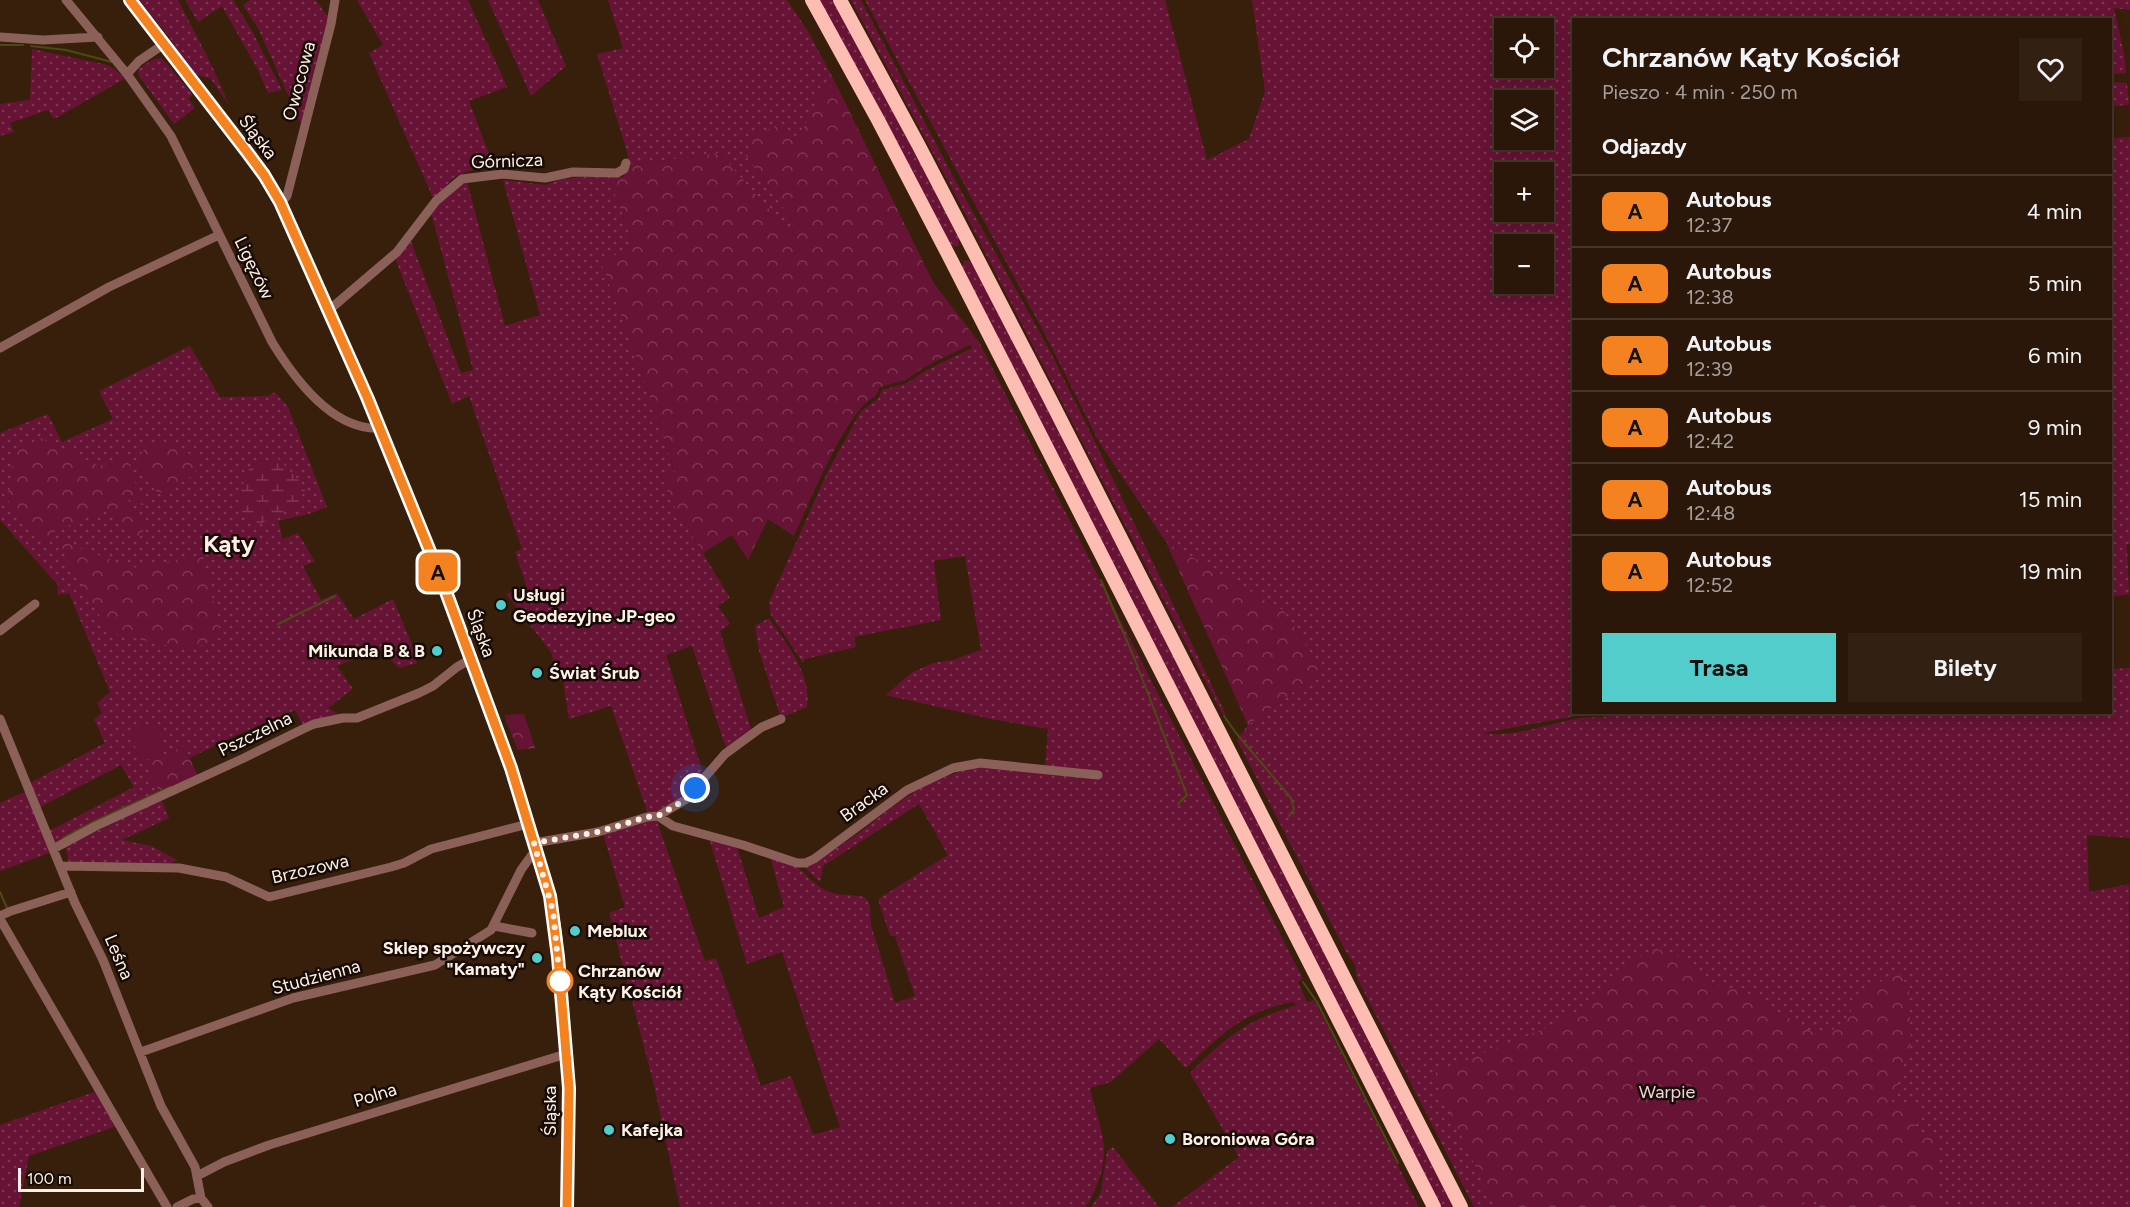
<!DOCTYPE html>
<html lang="pl">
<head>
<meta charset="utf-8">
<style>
  body { margin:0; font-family:Figtree,sans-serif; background:#322012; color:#f1f3f6; height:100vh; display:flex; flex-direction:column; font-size:22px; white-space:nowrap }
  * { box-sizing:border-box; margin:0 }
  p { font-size:20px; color:#a59f9c }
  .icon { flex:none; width:33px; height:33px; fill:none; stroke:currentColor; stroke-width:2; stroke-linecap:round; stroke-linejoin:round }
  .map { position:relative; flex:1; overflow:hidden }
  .drawer { position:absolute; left:1572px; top:18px; width:540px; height:696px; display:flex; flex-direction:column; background:#2a1709; border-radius:0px; box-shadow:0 3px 15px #0003,0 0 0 2px #46362a }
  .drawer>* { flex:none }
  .badge { padding:0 12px; border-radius:9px; font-size:21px; line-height:39px }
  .controls { position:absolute; left:1494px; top:18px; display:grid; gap:12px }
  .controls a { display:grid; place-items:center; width:60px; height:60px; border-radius:0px; background:#2a1709; box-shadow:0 3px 15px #0003,0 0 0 2px #46362a; font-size:30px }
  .scale { position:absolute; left:18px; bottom:15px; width:126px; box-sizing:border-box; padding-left:6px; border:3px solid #fef0e7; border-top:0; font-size:16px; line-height:21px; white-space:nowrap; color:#fef0e7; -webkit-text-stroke:4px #170c05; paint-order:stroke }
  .you { position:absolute; width:30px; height:30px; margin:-15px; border:4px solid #fff; border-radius:50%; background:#1a73e8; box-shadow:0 0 0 9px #1a73e833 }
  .map>.badge { position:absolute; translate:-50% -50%; box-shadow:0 0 0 3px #fff }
  h2 { padding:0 30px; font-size:22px; line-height:54px }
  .round { display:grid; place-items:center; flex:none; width:63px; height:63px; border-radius:0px; background:#322012 }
  .summary { display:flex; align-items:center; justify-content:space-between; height:102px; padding:0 30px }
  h1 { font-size:28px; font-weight:700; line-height:45px }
  .primary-button { display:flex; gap:12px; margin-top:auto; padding:12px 30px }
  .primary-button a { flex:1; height:69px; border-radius:0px; background:#52cdcc; color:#111; font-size:24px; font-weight:700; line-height:69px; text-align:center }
  .primary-button a+a { background:#322012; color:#f1f3f6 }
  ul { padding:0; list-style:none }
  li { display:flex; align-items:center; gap:18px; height:72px; padding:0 30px; border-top:2px solid #46362a }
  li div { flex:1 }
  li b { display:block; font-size:22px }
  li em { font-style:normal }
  li .badge { min-width:66px; font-weight:700; text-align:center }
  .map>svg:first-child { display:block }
  .grass { fill:url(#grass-dots); fill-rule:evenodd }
  .forest { fill:url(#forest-crowns) }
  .wetland { fill:url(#wetland-marsh) }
  .pitch { fill:#671335 }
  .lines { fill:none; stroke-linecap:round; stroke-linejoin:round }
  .stream { stroke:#494b12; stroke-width:2 }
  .minor { stroke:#8b6059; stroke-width:9 }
  .major { stroke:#f1988a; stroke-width:12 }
  .highway { stroke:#febdb2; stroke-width:14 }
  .line-casing { stroke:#fff; stroke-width:14 }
  .line { stroke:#f58220; stroke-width:9 }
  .walk { stroke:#fef0e7; stroke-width:6; stroke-dasharray:0 10.8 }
  .poi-dot { fill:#52cdcc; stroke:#170c05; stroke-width:2 }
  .stop-dot { fill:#fff; stroke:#f58220; stroke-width:3 }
  .labels { text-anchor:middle; stroke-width:5; stroke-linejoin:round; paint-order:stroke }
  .street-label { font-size:18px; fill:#fef0e7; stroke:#170c05 }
  .poi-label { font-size:18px; font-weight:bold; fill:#fef0e7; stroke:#170c05; text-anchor:start }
  .stop-label { font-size:18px; font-weight:bold; fill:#fef0e7; stroke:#170c05; text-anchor:start }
  .park-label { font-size:18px; fill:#efd3da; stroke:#170c05 }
  .district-label { font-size:24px; font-weight:bold; fill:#fef0e7; stroke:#170c05 }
</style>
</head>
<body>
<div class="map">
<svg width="2130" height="1207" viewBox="0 0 2130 1207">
  <defs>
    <pattern id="grass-dots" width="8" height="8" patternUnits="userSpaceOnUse" patternTransform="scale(1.5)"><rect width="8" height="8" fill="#671335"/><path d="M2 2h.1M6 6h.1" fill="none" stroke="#7e3652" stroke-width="1.8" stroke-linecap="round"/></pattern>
    <pattern id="forest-crowns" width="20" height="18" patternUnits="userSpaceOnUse" patternTransform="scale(1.5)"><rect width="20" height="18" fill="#671335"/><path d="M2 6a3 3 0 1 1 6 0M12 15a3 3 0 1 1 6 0" fill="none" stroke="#7e3652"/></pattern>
    <pattern id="wetland-marsh" width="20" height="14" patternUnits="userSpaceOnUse" patternTransform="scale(1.5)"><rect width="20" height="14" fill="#671335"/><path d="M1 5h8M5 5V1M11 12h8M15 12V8" fill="none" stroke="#7e3652"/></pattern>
  </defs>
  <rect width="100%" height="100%" fill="#381f0c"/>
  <path class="grass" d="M139,0H178L213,68L229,105L211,79L195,74L186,61L183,60L170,38Z
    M185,0H233L252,31L282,90L268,93L257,68L222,6L198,22Z
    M250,0H316L329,19L301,124L258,28L243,5Z
    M357,0H468L507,87L469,101L495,170L481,166L461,174L453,178L434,200L369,53L383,45Z
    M488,0H538L566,66L531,96Z
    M608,0H787L809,33L836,84L812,95L819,107L796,137L746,156L792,220L793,237L719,153L629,165L627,151L597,54L623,48Z
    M818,0H833L850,30L960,237L958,246L954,247L947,242Z
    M851,0H861L955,180L1050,351L1098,448L1226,715H1223L1187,646L955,194Z
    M865,0H1165L1207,160L1249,139L1265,91L1252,0H2130V10L2114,8L2124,53L2126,73L2111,74L2110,20H1574V712L1602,713L1581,715L1483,733C1515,738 1549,723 1580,718C1594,716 1610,719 1622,712H2110L2111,669L2130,668V838L2087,835L2089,892L2129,884L2130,1207H1474L1357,978L1355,965L1346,952L1237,740L1248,725L1322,671L1284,611L1166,542L1099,442L1048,340ZM1504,28H1544V68H1504ZM1504,100H1544V140H1504ZM1504,172H1544V212H1504ZM1504,244H1544V284H1504Z
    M32,49L108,65L126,78L54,119L48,110L10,123L14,132L0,136V104L30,100Z
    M162,58L193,95L188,98L195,108L174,124L139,76L138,69L154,59Z
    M2111,82L2127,83L2129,105L2111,106Z
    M2130,137V544H2127L2129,594L2111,597L2110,138Z
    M581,177H610L616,197L634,246L601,262L634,350L675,472L660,474L672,502L730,598L718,606L730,624L720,631L752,732L727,751L692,646L666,655L704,776L684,798L652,813L648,814L611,706L569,719L563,681L558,680L551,652L506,594L527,587L515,552L522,549L469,396L452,404L395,258L410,239L461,373L473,370L431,212L455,186L467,181L505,326L540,315L503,180L546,185L558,180Z
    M964,260L973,263L1454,1207H1440L962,270Z
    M978,340L1303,979L1298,982L1307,1002L1314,1000L1419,1207H1172L1239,1157L1190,1073C1225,1038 1248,1019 1297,1005L1293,1002C1244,1011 1220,1035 1186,1068L1159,1039L1111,1082L1090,1088C1094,1107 1103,1130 1104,1149C1105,1169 1096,1190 1086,1207H680L654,1085L609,913L625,907L603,834L647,820L657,821L705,961L716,958L761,1086L791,1076L813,1135L840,1127L782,952L747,964L709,838L737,847L759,918L784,907L770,856C778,859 790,861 796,866C809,876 813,885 829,892C841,897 855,893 866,898L870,906L871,925L895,1003L915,996L895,936H890L878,899L948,855L919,804L823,866L820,882L802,865C850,849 884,806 930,783C947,775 965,773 979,760L1045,766L1048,729L991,719L886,695L911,673L933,663L953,660L981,650L965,556L934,561L941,620L854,637L856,647L805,659L803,663L771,615L769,602L776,587L827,473L861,411L878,399L882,390L907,383L927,370L972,348L970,344Z
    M190,346L220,397L268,396L275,392L288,407L327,507L312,513L278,521L283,539L298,533L315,562L303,566L321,600L337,593L354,619L393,599L411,642L417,663L399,668L380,649L337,666L353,689L328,708L342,716L304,727L295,710L232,737L190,758L184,746L146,763L160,794L56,843L49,831L134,787L121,765L40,807L30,783L105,743L94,719L102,713L97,703L110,692L69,593L57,595L58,585L0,520V433L48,414L62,442L113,419L99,391Z
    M769,618C786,644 812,673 807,707L781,718L759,651L755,626Z
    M27,791L52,852L0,871V803Z
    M161,799L169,818L122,840L151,846L177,860L166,866L69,863L65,847Z
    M97,1091L117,1126L29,1156L19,1207H0V1125Z
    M1113,1147L1159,1207H1091L1101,1192L1107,1151Z"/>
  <path class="forest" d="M836,84L933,282L978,341L924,367L906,380L880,387L875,397C849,405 807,508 794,536L768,519L748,560L732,535L703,553L672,502L660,473L675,472L634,350L601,262L634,246L616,197L610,177H623L629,165L719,153L793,236L792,220L746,156L752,137L782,123L796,137L818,107L811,95Z
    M40,438L100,466L126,457L144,506L127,498L146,527L137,540L104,510L54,532L45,547L26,526L5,496L12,485V454Z
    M171,441L200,461L194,475L158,494L135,462L148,444Z
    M59,540L132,568L203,555L221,637L189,651L109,632L68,561Z
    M1166,542L1284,611L1322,671L1248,725Z
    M524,714L535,748L518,750L504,715Z
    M184,746L198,776L160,794L146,763Z
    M1654,948L1687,960L1711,985L1743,990L1820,1037L1846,1022L1857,997L1897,971L1909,988L1911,1044L1892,1102L1921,1104L1914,1129L1937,1138V1207H1815L1820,1199L1785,1207H1498L1485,1187L1432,1074L1551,1026L1589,1005L1621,969Z"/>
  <path class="wetland" d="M279,459L306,488L297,506L258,525L237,507L240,491L250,467Z"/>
  <path class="pitch" d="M154,722L167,750L142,762L129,733Z"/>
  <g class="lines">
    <path class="stream" d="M0,45H23
      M31,46L66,50L112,62
      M1101,580L1135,660L1187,795L1178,804
      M278,624L335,596
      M1224,716L1236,733L1291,798L1294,809L1289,816
      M63,838L97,820L170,787
      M0,892L7,908
      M1303,982L1317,1002L1398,1163"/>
    <path class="minor" d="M66,0L127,74L171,136L272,342C294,378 333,431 380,428
      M0,37L43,40L98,37
      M127,74L139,61L164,44
      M280,203L287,196L331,24L335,0
      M329,310L397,252L436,201L462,179L503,174L545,178L573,172L617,173L624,169L626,163
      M0,348L109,287L219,235
      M0,631L35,604
      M0,719L75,903L103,960L161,1106L195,1167L201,1198L208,1207
      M658,816L685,800L725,754L762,727L781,719
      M534,843L598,832L647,817L658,816L673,826L743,845L797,863H805L814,859L907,790L953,768L980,763L1098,775
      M53,849L96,826L244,758L303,729L314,724L343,718H357L419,693L433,686L457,667L471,659
      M61,866L179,868L226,877L269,897L391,867L404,863L431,849L528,824
      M0,916L11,911L71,892
      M0,919L167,1207
      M494,926L532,933
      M141,1052L293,998L435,965L491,930L521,870L531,856L537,853
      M197,1176L224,1162L269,1145L566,1054
      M177,1207L193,1199L201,1198"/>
    <path class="major" d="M130,0L247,152L264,175L280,203L360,381L442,581L511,768L550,896L556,933L569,1088L567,1207"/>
    <path class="highway" d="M812,0L878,120L950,258L1434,1207
      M840,0L919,146L1051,401L1461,1207"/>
  </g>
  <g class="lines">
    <g class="line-casing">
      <path id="line" d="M130,0L247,152L264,175L280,202L367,397L442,581L511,768L550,896L558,957L569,1088L567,1207"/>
    </g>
    <use href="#line" class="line"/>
    <path class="walk" d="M560,981L553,911L534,843L598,832L647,817L658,816L685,800L695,788"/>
  </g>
  <g class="poi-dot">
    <circle cx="501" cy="605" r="6"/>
    <circle cx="437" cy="651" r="6"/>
    <circle cx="537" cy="673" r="6"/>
    <circle cx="575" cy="931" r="6"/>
    <circle cx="537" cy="958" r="6"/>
    <circle cx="609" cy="1130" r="6"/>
    <circle cx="1170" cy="1139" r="6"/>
  </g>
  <circle class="stop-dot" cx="560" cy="981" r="12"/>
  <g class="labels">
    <g class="street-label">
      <text transform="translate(299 81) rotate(-75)" y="6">Owocowa</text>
      <text transform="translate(258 137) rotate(53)" y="6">Śląska</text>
      <text transform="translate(507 161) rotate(-2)" y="6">Górnicza</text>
      <text transform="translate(254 268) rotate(64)" y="6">Ligęzów</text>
      <text transform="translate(481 633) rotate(69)" y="6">Śląska</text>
      <text transform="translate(255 734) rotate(-26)" y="6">Pszczelna</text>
      <text transform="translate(864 802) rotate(-36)" y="6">Bracka</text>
      <text transform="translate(310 869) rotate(-13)" y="6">Brzozowa</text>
      <text transform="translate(119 957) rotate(67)" y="6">Leśna</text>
      <text transform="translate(316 977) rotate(-15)" y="6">Studzienna</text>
      <text transform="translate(375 1095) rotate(-17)" y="6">Polna</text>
      <text transform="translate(550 1111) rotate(-90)" y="6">Śląska</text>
    </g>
    <g class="poi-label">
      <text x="513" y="601">Usługi<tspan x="513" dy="21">Geodezyjne JP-geo</tspan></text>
      <text x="425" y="657" text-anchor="end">Mikunda B &amp; B</text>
      <text x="549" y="679">Świat Śrub</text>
      <text x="587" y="937">Meblux</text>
      <text x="525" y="954" text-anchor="end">Sklep spożywczy<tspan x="525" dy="21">"Kamaty"</tspan></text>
      <text x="621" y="1136">Kafejka</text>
      <text x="1182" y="1145">Boroniowa Góra</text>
    </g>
    <g class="stop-label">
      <text x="578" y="977">Chrzanów<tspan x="578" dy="21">Kąty Kościół</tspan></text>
    </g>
    <g class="park-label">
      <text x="1667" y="1098">Warpie</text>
    </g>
    <g class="district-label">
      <text x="229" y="552">Kąty</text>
    </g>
  </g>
</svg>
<div class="controls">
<a><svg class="icon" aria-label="locate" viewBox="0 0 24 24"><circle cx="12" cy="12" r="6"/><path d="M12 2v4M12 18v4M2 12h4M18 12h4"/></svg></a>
<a><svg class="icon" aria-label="layers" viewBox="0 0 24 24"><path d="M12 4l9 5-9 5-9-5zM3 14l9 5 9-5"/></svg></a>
<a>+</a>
<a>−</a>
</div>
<div class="scale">100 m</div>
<div class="you" style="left:695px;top:788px"></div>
<b class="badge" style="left:438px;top:572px;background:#f58220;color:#111">A</b>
<section class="drawer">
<div class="summary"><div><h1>Chrzanów Kąty Kościół</h1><p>Pieszo · 4 min · 250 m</p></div><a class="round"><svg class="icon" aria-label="heart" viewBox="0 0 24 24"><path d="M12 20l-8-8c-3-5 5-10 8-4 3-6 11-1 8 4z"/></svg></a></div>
<h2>Odjazdy</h2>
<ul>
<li><span class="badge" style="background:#f58220;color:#111">A</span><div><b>Autobus</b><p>12:37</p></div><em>4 min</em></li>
<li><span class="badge" style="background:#f58220;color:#111">A</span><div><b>Autobus</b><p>12:38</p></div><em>5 min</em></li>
<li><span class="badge" style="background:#f58220;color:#111">A</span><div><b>Autobus</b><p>12:39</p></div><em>6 min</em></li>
<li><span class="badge" style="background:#f58220;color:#111">A</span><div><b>Autobus</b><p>12:42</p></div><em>9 min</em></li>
<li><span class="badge" style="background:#f58220;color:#111">A</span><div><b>Autobus</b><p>12:48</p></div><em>15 min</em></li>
<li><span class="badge" style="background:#f58220;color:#111">A</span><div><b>Autobus</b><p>12:52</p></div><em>19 min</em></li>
</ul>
<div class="primary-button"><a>Trasa</a><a>Bilety</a></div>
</section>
</div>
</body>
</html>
